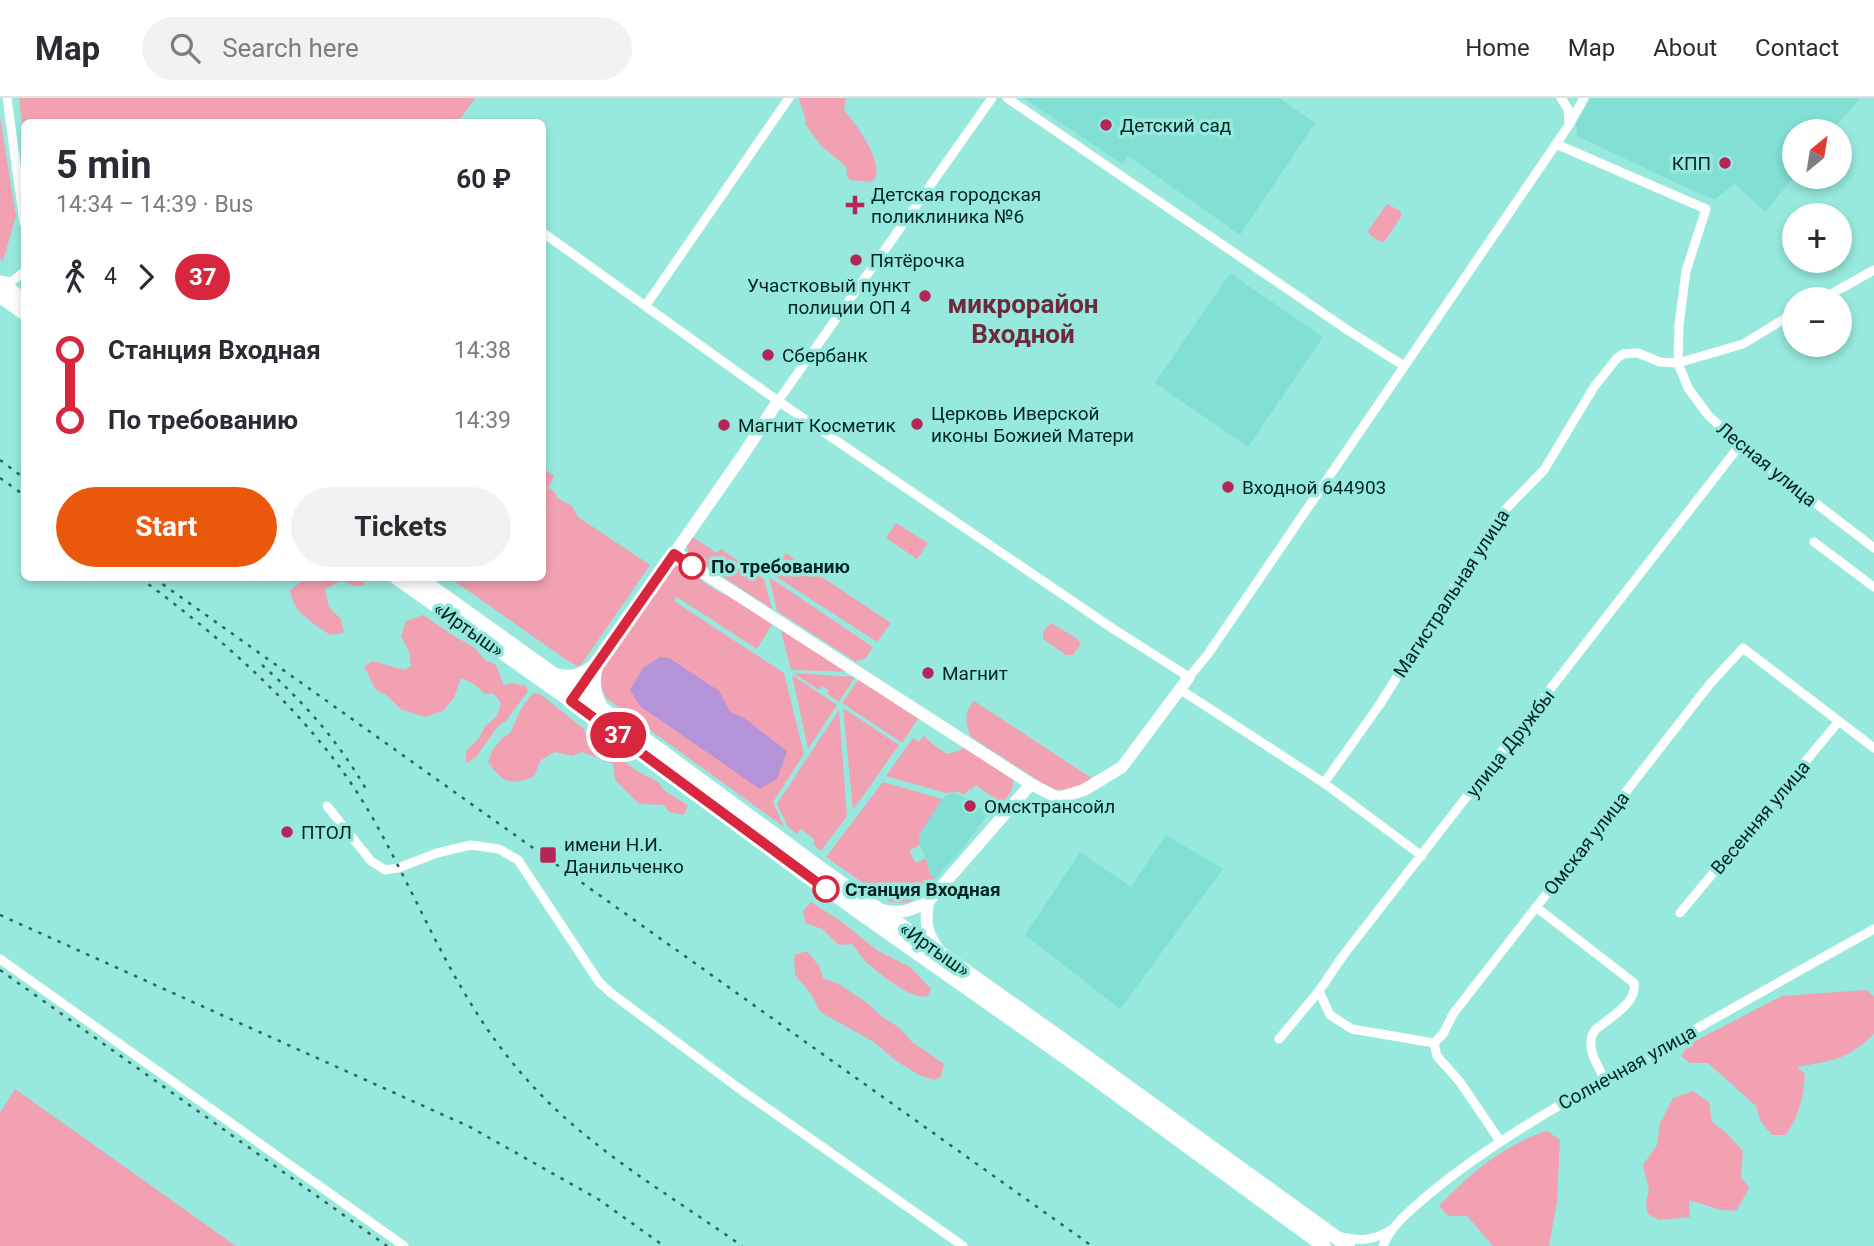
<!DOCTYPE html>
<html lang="en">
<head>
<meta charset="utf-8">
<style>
  body { margin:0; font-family:Roboto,sans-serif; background:#f2f2f3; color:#2b2b33; height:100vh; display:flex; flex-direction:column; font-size:26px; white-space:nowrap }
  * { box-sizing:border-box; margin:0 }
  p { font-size:23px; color:#7c7c81 }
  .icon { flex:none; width:38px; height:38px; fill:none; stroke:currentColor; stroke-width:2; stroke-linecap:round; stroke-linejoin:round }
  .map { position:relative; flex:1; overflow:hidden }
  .drawer { position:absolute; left:21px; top:21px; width:525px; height:462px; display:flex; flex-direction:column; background:#fff; border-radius:10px; box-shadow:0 4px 10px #0003 }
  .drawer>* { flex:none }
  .badge { padding:0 14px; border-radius:23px; font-size:24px; line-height:46px }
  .needle { width:46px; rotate:30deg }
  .controls { position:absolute; left:1782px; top:21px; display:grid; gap:14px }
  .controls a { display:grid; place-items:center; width:70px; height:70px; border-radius:50%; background:#fff; box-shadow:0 4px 10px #0003; font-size:35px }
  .map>.badge { position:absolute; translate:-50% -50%; box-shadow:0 0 0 4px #fff }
  .legs { display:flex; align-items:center; gap:10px; height:77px; padding:0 35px; font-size:23px }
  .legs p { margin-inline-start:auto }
  .summary { display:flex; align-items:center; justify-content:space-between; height:119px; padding:0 35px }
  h1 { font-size:38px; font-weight:700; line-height:52px }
  .action { display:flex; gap:14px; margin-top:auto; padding:14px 35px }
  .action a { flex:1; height:80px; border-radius:42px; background:#ea580c; color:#fff; font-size:28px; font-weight:700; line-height:80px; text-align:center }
  .action a+a { background:#f2f2f3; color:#2b2b33 }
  ul { padding:0 35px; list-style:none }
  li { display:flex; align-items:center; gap:24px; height:70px; font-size:26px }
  li i { display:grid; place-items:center; width:10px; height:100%; margin:0 9px; background:currentColor }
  li i::after { content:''; width:18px; height:18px; margin:-9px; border:5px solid; border-radius:50%; background:#fff }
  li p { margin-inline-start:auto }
  li:first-child i { background:linear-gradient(#0000 50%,currentColor 0) }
  li:last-child i { background:linear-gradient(currentColor 50%,#0000 0) }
  header { display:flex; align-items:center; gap:42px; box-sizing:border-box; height:98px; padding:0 35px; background:#fff; border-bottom:2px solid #e1e1e2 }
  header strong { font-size:33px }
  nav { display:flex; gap:38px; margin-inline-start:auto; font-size:24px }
  .search { width:490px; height:63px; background:#f2f2f3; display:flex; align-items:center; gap:18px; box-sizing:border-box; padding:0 24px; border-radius:38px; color:#7c7c81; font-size:26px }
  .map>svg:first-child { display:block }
  .built { fill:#81dfd4 }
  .green { fill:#f2a1b2 }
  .water { fill:#b493d8 }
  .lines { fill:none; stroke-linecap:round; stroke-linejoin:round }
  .street { stroke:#fff; stroke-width:9 }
  .secondary { stroke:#fff; stroke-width:12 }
  .primary { stroke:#fff; stroke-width:14 }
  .rail { stroke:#31635e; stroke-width:2.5; stroke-dasharray:3.5 7; stroke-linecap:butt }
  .line-1-casing { stroke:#fff; stroke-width:16 }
  .line-1 { stroke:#d7263d; stroke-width:10 }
  .poi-dot { fill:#b52658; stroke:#97e9de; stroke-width:2.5 }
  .stop-1-dot { fill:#fff; stroke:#d7263d; stroke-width:3.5 }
  .labels { text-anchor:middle; stroke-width:7; stroke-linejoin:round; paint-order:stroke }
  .poi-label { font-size:19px; fill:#012522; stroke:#97e9de; text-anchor:start }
  .street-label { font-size:19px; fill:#012522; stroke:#97e9de }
  .stop-label { font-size:19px; font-weight:bold; fill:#012522; stroke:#97e9de; text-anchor:start }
  .district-label { font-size:26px; font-weight:bold; fill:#6f293c; stroke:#97e9de }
</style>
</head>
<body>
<header>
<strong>Map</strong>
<div class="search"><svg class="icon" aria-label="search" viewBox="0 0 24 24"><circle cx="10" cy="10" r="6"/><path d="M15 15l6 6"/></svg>Search here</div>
<nav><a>Home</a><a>Map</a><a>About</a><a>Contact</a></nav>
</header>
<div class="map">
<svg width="1874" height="1148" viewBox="0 0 1874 1148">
  <rect width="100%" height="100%" fill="#97e9de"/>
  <path class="built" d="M1023,0H1279L1315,25L1240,137L1128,58L1122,66Z
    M1591,0H1860L1832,33H1794V79L1765,114L1735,86L1715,101L1702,97L1577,38L1576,25Z
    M1230,175L1323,239L1248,349L1155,285Z
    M953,695L960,697L989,715L963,750L935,781L930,776L927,762L918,744L919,737L935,710L946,697Z
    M1166,737L1223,771L1120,911L1025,837L1080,754L1131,789Z"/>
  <path class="green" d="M19,0H475L458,24H24V41Z
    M799,0H846L844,12C857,27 881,60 876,80L870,84L850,82L847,78L846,68L821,48L805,26C807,16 800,10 799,0Z
    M0,19L16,118L3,163L0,160Z
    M1387,106L1400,113L1402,117L1385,143L1381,144L1370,137L1368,133Z
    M543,370L554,378L548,390L556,395L557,400L572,408L578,419L650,467L581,567L577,568L568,563L450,480H542Z
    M896,425L928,445L917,461L886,440Z
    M691,438L717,455L721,451L764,481L772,511L708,469L705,465L706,461L703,459L700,463L689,457L686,446Z
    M786,455L891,525L877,544L772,476Z
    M672,467H682L709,488L723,496L735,499L773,525L757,551L677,499L674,503L784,575L804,656L773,704L784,729L607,601C600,589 600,582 603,569Z
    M769,479L873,549L866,560L856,564L777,513Z
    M318,480H362L365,487L355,488L341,483L325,491L329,509L341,521L344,535L330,537C312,524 293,515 290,492L301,484Z
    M423,517L454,538L475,550L485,562L496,567L504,587L513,585L526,588L528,593L506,623L498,628L476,659L466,665V653L479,640L485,628L497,618L501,605L494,596H485L474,586L461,580L454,600L443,613L425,619L402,612L386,597L375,591L364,568L373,563L404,572L411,568L409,554L401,538L406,523Z
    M1051,525L1079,542L1080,547L1073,557H1066L1043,541V534Z
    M779,526L854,574L791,572Z
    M793,575L855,579L839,604L827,596L829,593L822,588L819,592Z
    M792,577L837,607L808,651Z
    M860,579L919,619L902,645L842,605Z
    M533,595L540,596L584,631L591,645L613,654L637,673L658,684L666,694L688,707L684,717L669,714L664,707L639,706L615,682L613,666L582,654L572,658L555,654L541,662L534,678C511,689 502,684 488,664L492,653L502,640L510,635L522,609Z
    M974,603L1093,681L1072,691L1053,692L971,639C965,627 964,613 974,603Z
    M843,610L899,647L853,712Z
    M839,612L847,718L821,753L813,746L815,742L801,731L797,736L788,729L777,706Z
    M924,637L931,645L947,656L961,652L966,647L1012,678C1018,691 1000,712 987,711L991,705L988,703L991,698L976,687L972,691H969L964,697L959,694L946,695L886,678L913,640L919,644Z
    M883,684L942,701L919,737V747L909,753L916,765L926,760L930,776L935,781C921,797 913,809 890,804L826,759Z
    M811,804L842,824L878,853L910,869L931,891L928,898C914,904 877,874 866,864C861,859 857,852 852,846L839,847L822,831L805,825L803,813Z
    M807,853L819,868L823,880L839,886L866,904L881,918L900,930L912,944L944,966L941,979L934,982L919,977L895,962L874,944L820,914L811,896L795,877L794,857Z
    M1866,892L1874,898V936C1846,963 1833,962 1797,969L1805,976C1804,998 1799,1018 1786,1037H1772L1761,1024L1756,1008L1708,965H1690L1681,958L1689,946L1782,898Z
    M15,991L236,1148H0V1015Z
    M1693,993L1709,1004L1712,1024L1725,1034L1743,1053L1741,1079L1749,1090L1737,1112C1721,1115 1705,1106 1689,1102L1690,1119L1659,1122L1648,1116L1646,1106L1649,1091L1643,1067L1657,1047L1660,1025L1673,1000Z
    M1547,1033L1560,1042L1557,1104L1549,1148H1493L1467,1118H1448L1439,1108C1468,1077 1506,1045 1547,1033Z"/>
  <path class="water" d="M660,559L669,560L719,593L730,614L744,620L787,653L777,681L760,691L640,608L630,592L643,570Z"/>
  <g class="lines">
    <path class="street" d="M7,0L24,125
      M1007,0L1349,233L1404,268
      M1561,0L1568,11L1569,25
      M1556,46L1706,111L1686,173L1679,227L1678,265L1688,290L1708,317L1740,347L1874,450
      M542,134L778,303L1112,530L1189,579L1208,556L1569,27L1584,0
      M0,182L11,184L24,174
      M1822,201L1874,172
      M646,207L789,0
      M778,303L992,0
      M1814,444L1874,489
      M1181,592L1324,685L1422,758
      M1324,685L1380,606L1498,419L1544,372L1594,289L1617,260L1623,256L1638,255L1660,264L1678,265L1743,246L1794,215
      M327,708L371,763L385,772L398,770L437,755L471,747L499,751L518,762L599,884L611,895L737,989L963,1148
      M1536,809L1634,885C1638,905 1609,920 1595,932C1584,948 1597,966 1605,982
      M1680,815L1839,623
      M0,861L404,1148
      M1319,893L1330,917L1352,931L1434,945
      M1279,941L1319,893L1342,859L1740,347
      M1434,945L1443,936L1453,916L1709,587L1743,550L1874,650
      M1434,945L1437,958L1460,984L1500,1043
      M1341,1139C1360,1143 1373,1143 1391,1132
      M1383,1148C1391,1127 1412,1111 1428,1097C1505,1033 1594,988 1680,940C1744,904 1809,867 1874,831"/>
    <path class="secondary" d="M674,456L1031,686L1058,700L1084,692L1122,669L1189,579
      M597,569C592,585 595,598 603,611
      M553,576C569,579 578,579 591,569
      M574,599L743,357L778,303
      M928,804C925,824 926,836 939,852
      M882,812C900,817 911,812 928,804L1031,686"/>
    <path class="primary" d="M0,185L24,202
      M0,198L24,215
      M397,480L571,603L859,814L1082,971L1324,1148
      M419,480L653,647L824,773L1059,939L1348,1148"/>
    <path class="rail" d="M0,362L24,380
      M0,380L24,397
      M140,480C230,546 322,627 376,726C426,816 458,906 529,984C589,1051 670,1097 742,1148
      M154,480L1092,1148
      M262,567C303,603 340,645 367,693
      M0,817L470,1029L598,1101L664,1148
      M0,872L387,1148"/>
  </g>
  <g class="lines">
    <g class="line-1-casing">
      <path id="line-1" d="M692,468L674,456L571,603L826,791"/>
    </g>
    <use href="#line-1" class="line-1"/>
  </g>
  <g class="poi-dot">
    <circle cx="1106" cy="27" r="7"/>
    <circle cx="1725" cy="65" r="7"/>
    <path d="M851.5 96.5h7v7h7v7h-7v7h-7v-7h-7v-7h7z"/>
    <circle cx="856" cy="162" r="7"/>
    <circle cx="925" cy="198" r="7"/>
    <circle cx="768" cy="257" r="7"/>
    <circle cx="917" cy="326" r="7"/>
    <circle cx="724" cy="327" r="7"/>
    <circle cx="1228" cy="389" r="7"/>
    <circle cx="928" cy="575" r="7"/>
    <circle cx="970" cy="708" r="7"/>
    <circle cx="287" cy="734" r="7"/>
    <rect x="539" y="748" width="18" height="18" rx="3.5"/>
  </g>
  <g class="stop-1-dot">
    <circle cx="692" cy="468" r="12"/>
    <circle cx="826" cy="791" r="12"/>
  </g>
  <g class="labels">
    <g class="poi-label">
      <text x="1120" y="34">Детский сад</text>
      <text x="1711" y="72" text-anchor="end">КПП</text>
      <text x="871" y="103">Детская городская<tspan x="871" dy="22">поликлиника №6</tspan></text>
      <text x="870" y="169">Пятёрочка</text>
      <text x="911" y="194" text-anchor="end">Участковый пункт<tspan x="911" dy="22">полиции ОП 4</tspan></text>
      <text x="782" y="264">Сбербанк</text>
      <text x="931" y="322">Церковь Иверской<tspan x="931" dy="22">иконы Божией Матери</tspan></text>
      <text x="738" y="334">Магнит Косметик</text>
      <text x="1242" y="396">Входной 644903</text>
      <text x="942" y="582">Магнит</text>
      <text x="984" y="715">Омсктрансойл</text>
      <text x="301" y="741">ПТОЛ</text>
      <text x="564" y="753">имени Н.И.<tspan x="564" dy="22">Данильченко</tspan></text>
    </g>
    <g class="street-label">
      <text transform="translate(1767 366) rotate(39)" y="7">Лесная улица</text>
      <text transform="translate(1451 495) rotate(-57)" y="7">Магистральная улица</text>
      <text transform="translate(469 531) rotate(35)" y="7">«Иртыш»</text>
      <text transform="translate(1510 645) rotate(-52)" y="7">улица Дружбы</text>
      <text transform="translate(1760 719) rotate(-50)" y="7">Весенняя улица</text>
      <text transform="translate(1586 745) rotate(-52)" y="7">Омская улица</text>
      <text transform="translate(935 851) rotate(35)" y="7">«Иртыш»</text>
      <text transform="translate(1627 969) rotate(-29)" y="7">Солнечная улица</text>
    </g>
    <g class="stop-label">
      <text x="711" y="475">По требованию</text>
      <text x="845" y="798">Станция Входная</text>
    </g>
    <g class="district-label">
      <text x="1023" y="215">микрорайон<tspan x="1023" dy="30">Входной</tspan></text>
    </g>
  </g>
</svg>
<div class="controls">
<a><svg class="needle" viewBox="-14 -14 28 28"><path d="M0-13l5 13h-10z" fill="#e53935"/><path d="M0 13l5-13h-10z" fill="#7c7c81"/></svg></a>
<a>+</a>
<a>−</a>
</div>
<b class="badge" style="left:618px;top:637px;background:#d7263d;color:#fff">37</b>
<section class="drawer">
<div class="summary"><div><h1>5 min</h1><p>14:34 – 14:39 · Bus</p></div><b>60 ₽</b></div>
<div class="legs"><svg class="icon" aria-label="walk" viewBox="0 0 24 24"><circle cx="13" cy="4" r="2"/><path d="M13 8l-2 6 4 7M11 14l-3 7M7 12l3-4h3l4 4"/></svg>4<svg class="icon" aria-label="forward" viewBox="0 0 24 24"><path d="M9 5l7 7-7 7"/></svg><b class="badge" style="background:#d7263d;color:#fff">37</b></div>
<ul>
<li><i style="color:#d7263d"></i><b>Станция Входная</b><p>14:38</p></li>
<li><i style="color:#d7263d"></i><b>По требованию</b><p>14:39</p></li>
</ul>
<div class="action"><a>Start</a><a>Tickets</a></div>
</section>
</div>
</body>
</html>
